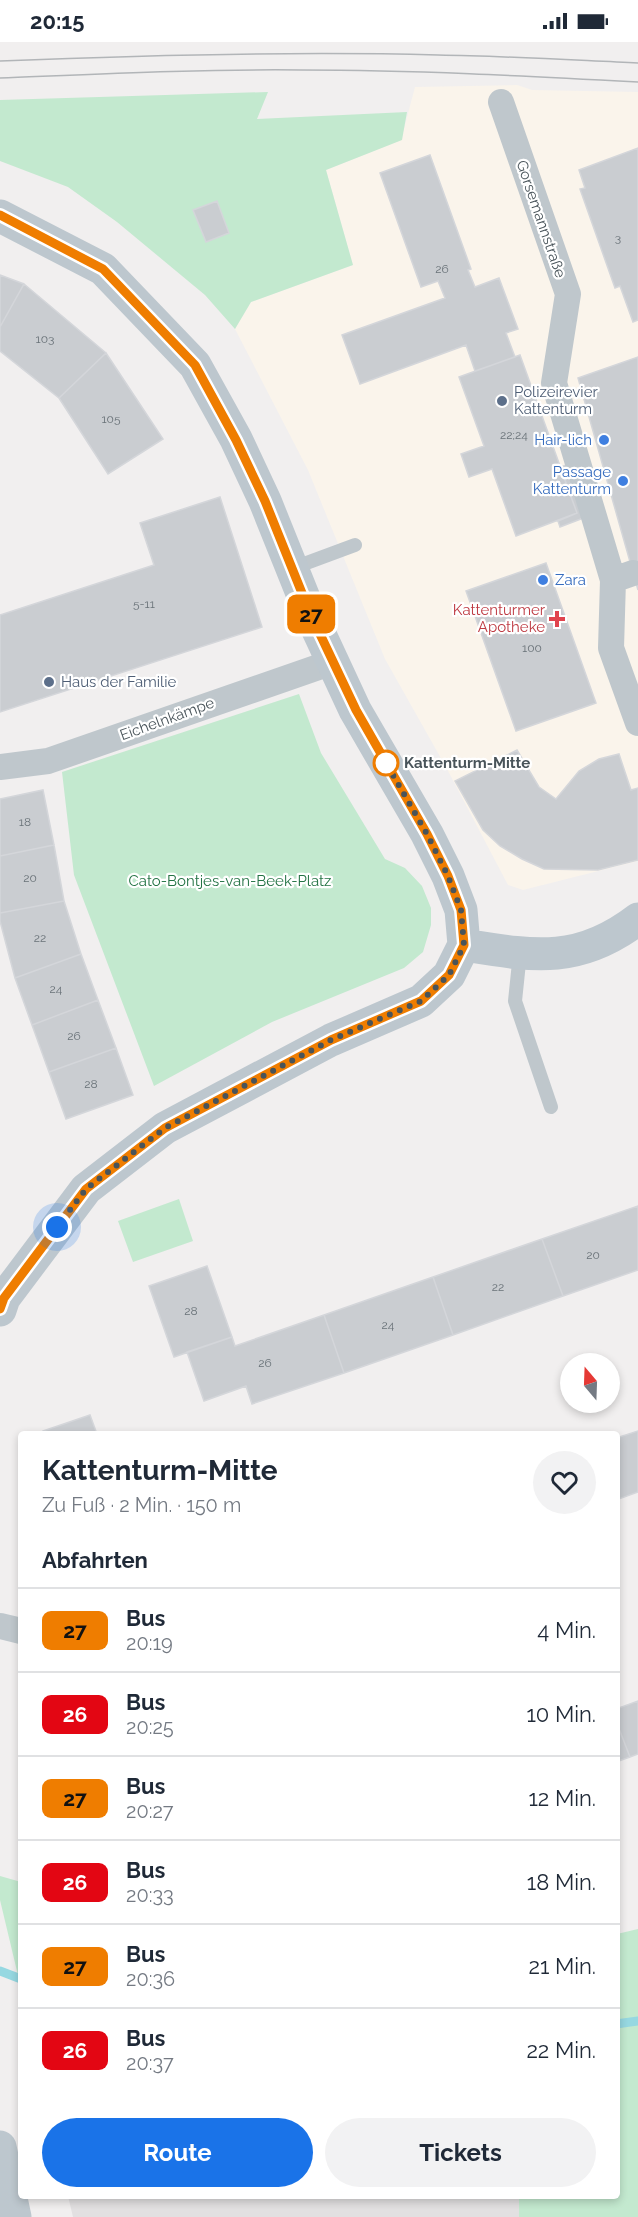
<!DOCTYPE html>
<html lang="de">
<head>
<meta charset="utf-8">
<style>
  body { margin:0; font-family:Raleway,sans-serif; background:#f2f2f3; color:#1f2937; height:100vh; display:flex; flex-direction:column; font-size:22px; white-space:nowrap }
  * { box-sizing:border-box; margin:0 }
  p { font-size:20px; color:#747a83 }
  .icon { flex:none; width:33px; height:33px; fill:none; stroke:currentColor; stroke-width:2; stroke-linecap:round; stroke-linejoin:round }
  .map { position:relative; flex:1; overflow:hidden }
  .side { position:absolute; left:18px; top:1389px; width:602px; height:768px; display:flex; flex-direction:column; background:#fff; border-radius:6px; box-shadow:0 3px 9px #0003 }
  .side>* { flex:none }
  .badge { padding:0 12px; border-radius:9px; font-size:21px; line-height:39px }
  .needle { width:39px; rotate:341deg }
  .controls { position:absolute; left:560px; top:1311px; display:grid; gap:12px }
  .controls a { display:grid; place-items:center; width:60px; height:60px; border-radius:50%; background:#fff; box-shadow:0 3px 9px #0003; font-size:30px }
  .you { position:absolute; width:30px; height:30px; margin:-15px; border:4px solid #fff; border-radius:50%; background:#1a73e8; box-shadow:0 0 0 9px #1a73e833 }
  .map>.badge { position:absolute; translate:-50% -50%; box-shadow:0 0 0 3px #fff }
  h2 { padding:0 24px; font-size:22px; line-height:54px }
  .round { display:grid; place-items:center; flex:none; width:63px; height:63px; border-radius:32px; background:#f2f2f3 }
  .summary { display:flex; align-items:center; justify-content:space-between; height:102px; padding:0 24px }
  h1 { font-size:28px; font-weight:700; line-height:45px }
  .button { display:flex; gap:12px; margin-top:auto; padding:12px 24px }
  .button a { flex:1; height:69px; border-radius:36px; background:#1a73e8; color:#fff; font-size:24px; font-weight:700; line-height:69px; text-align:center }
  .button a+a { background:#f2f2f3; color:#1f2937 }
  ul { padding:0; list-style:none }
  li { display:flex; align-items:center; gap:18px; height:84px; padding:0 24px; border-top:2px solid #e0e1e3 }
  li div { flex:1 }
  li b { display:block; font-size:22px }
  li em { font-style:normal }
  li .badge { min-width:66px; font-weight:700; text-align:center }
  .status { display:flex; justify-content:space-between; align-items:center; height:42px; padding:0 30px; background:#fff; direction:ltr }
  .status svg { height:16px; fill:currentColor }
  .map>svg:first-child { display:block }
  .commercial { fill:#faf4eb }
  .education { fill:#e2e0e1 }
  .green { fill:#c3e9cf }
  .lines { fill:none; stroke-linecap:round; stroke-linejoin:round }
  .stream { stroke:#96d8e1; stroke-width:9 }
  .building { fill:#cacdd1; stroke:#d4d6da; stroke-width:1.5 }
  .lane { stroke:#bfc7cc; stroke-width:14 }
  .street { stroke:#bfc7cc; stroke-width:26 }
  .secondary { stroke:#bdc7ce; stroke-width:33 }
  .tram { stroke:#b2b5b8; stroke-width:1.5 }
  .line-casing { stroke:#fff; stroke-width:14 }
  .line { stroke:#ef7d00; stroke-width:9 }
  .walk { stroke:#49545a; stroke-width:6; stroke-dasharray:0 10.8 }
  .service-dot { fill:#5c6f8a; stroke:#fff; stroke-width:2 }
  .shop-dot { fill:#3f7fe0; stroke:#fff; stroke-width:2 }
  .health-dot { fill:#e0444e; stroke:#fff; stroke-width:2 }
  .stop-dot { fill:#fff; stroke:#ef7d00; stroke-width:3 }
  .labels { text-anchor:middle; stroke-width:4.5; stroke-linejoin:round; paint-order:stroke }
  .number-label { font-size:12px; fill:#697278 }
  .street-label { font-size:15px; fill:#49545a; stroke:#fff }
  .service-label { font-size:15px; fill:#4e5e75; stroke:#fff; text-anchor:start }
  .shop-label { font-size:15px; fill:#366cbe; stroke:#fff; text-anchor:end }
  .health-label { font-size:15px; fill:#be3a42; stroke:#fff; text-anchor:end }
  .stop-label { font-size:15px; font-weight:bold; fill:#49545a; stroke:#fff; text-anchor:start }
  .park-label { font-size:15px; fill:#237344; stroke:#fff }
</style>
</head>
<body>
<div class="status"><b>20:15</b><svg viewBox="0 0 49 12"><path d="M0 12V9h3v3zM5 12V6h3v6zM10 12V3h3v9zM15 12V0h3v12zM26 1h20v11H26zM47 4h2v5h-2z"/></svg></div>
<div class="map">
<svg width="638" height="2175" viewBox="0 0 638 2175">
  <rect width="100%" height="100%" fill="#f1efef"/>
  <path class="commercial" d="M517,43L532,48L638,50V819L523,848L508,843L447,727L385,617L308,428L235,287L251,260L353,223L326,128L401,98L415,45Z"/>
  <path class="education" d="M68,2154H616L638,2175H73Z"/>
  <path class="green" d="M268,50L257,77L407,70L402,98L326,128L353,223L251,260L235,287L205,253L117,180L68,145L0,119V58Z
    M299,652L321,711L385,817L405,826L422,844L431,866V883L423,910L404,926L272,980L154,1044L74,833L62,730Z
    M179,1157L193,1199L133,1220L118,1179Z
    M0,1834L21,1840V1946L0,1858Z
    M638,1887V2175H519V2154H616L617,1892Z"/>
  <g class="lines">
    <path class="stream" d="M0,1929L21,1937
      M616,1982L638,1979"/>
  </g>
  <path class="building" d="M638,106V278L633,280L620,244L615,246L580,147L585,146L579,128Z
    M430,113L471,227L468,228L475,245L499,236L518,287L506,291L515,315L475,329L466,303L360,342L342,293L445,256L438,239L421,245L380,131Z
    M217,159L229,191L206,200L193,168Z
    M0,233L24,242L0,285Z
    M24,242L106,311L59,356L0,309V285Z
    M106,311L163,397L108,432L59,356Z
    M520,313L577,471L516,494L492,427L469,435L461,412L484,404L459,335Z
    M638,315V548L578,336Z
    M567,423L586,475L560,485L558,479L577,471L560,425Z
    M220,455L262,585L0,670V573L154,523L140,481Z
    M546,521L596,661L516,689L466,549Z
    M517,708L539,745L556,757L579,729L599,717L619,712L631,748L638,746V818L598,828L544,827L522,817L500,804L483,788L455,739Z
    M43,748L54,803L0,814V757Z
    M54,803L64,859L0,871V814Z
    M64,859L81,912L15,936L0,879V871Z
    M81,912L98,958L32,983L15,936Z
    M98,958L116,1006L49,1030L32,983Z
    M116,1006L133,1053L66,1077L49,1030Z
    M638,1164V1228L563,1254L542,1197Z
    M542,1197L563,1254L453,1293L433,1235Z
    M207,1224L232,1295L174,1315L149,1244Z
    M433,1235L453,1293L344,1331L324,1273Z
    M324,1273L344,1331L252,1362L246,1344L204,1359L187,1310L232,1295L235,1304Z
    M90,1373L97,1392H44L43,1389Z
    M638,1389V1450L616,1458V1396Z
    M638,1659V1712L630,1715L616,1679V1667Z
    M616,1679L630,1715L616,1720Z"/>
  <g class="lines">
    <path class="lane" d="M293,526L355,503
      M520,911L515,959L551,1065"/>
    <path class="street" d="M501,60L568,252L554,341L613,538L611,606L638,681
      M613,538L633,531
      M0,725L48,719L333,620
      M0,1584L21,1589"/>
    <path class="secondary" d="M0,174L103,227L195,323L236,397L265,459L310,571L355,668L427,792L448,834L461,868L464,903
      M464,903C533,914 578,923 638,877
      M0,1268L4,1256L86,1147L165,1086L331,998L421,959L449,933L464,903
      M0,2105L15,2175"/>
    <path class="tram" d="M0,19C146,13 292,9 438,13C504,14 571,18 638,21
      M0,36C100,32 200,27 301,28C413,28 526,34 638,40"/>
  </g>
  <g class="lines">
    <g class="line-casing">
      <path id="line" d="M0,173L103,227L195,323L236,398L265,459L310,571L356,668L427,792L448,834L461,868L464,903L449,933L421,959L331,998L165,1086L86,1147L4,1256L0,1267"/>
    </g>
    <use href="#line" class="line"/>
    <path class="walk" d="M57,1185L86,1147L165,1086L331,998L421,959L449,933L464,903L461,868L448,834L427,792L386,721"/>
  </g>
  <g class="service-dot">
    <circle cx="502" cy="359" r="6"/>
    <circle cx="49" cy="640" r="6"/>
  </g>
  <g class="shop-dot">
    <circle cx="604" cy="398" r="6"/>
    <circle cx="623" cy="439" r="6"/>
    <circle cx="543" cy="538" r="6"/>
  </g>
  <path class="health-dot" d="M554 568h6v6h6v6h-6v6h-6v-6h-6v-6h6z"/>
  <circle class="stop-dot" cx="386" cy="721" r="12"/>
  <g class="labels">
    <g class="number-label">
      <text x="618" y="200">3</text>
      <text x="442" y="231">26</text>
      <text x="45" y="301">103</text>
      <text x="111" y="381">105</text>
      <text x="514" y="397">22;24</text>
      <text x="144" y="566">5-11</text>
      <text x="532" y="610">100</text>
      <text x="25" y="784">18</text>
      <text x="30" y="840">20</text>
      <text x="40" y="900">22</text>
      <text x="56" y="951">24</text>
      <text x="74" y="998">26</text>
      <text x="91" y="1046">28</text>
      <text x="593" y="1217">20</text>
      <text x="498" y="1249">22</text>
      <text x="191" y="1273">28</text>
      <text x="388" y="1287">24</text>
      <text x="265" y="1325">26</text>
    </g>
    <g class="street-label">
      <text transform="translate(541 177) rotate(71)" y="5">Gorsemannstraße</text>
      <text transform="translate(167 677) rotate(-20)" y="5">Eichelnkämpe</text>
    </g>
    <g class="service-label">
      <text x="514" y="355">Polizeirevier<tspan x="514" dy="17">Kattenturm</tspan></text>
      <text x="61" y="645">Haus der Familie</text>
    </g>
    <g class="shop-label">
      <text x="592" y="403">Hair-lich</text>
      <text x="611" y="435">Passage<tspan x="611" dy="17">Kattenturm</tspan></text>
      <text x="555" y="543" text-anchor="start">Zara</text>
    </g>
    <g class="health-label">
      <text x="545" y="573">Kattenturmer<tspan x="545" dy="17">Apotheke</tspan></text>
    </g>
    <g class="stop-label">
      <text x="404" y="726">Kattenturm-Mitte</text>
    </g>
    <g class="park-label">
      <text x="230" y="844">Cato-Bontjes-van-Beek-Platz</text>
    </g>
  </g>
</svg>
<div class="controls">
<a><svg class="needle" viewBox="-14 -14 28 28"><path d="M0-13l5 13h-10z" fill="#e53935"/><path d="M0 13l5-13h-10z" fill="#747a83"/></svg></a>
</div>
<div class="you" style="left:57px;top:1185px"></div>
<b class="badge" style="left:311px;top:572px;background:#ef7d00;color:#111">27</b>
<section class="side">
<div class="summary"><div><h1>Kattenturm-Mitte</h1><p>Zu Fuß · 2 Min. · 150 m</p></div><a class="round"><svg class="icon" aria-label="heart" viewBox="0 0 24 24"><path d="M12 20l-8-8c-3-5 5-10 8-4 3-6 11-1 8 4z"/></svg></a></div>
<h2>Abfahrten</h2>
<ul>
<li><span class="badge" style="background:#ef7d00;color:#111">27</span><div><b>Bus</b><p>20:19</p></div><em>4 Min.</em></li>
<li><span class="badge" style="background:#e30613;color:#fff">26</span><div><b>Bus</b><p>20:25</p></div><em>10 Min.</em></li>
<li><span class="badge" style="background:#ef7d00;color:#111">27</span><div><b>Bus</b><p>20:27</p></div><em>12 Min.</em></li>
<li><span class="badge" style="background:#e30613;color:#fff">26</span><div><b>Bus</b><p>20:33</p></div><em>18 Min.</em></li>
<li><span class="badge" style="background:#ef7d00;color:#111">27</span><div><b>Bus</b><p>20:36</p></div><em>21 Min.</em></li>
<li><span class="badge" style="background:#e30613;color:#fff">26</span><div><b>Bus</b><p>20:37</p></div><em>22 Min.</em></li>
</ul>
<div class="button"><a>Route</a><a>Tickets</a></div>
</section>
</div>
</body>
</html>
